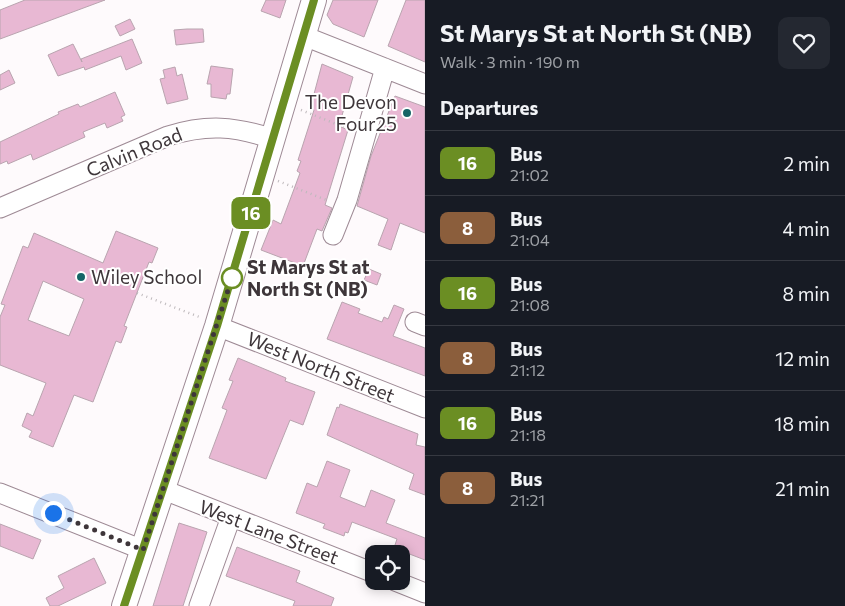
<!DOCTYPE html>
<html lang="en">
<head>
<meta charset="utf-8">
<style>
  body { margin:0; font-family:Commissioner,sans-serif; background:#242831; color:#f1f3f6; height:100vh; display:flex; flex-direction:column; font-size:19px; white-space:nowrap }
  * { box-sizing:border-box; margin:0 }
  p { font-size:16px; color:#9ea1a6 }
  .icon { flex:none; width:28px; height:28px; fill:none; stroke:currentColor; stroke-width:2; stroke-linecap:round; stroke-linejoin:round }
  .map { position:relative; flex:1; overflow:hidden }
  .drawer { display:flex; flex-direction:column; background:#171b24; width:420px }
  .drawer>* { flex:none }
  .badge { padding:0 10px; border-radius:8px; font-size:18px; line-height:32px }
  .buttons { position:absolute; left:365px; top:545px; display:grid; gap:10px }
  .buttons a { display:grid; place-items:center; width:45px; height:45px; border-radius:10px; background:#171b24; box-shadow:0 2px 12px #0003; font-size:25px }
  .you { position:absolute; width:25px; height:25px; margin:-12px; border:4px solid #fff; border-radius:50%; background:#1a73e8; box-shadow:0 0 0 8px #1a73e833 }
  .map>.badge { position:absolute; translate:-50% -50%; box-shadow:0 0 0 2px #fff }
  h2 { padding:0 15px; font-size:19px; line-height:45px }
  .round { display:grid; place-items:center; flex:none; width:52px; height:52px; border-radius:10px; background:#242831 }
  .summary { display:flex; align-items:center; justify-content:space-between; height:85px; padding:0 15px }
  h1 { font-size:24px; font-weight:700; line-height:38px }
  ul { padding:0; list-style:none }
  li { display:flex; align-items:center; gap:15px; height:65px; padding:0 15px; border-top:1px solid #363941 }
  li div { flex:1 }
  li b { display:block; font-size:19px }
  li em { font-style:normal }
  li .badge { min-width:55px; font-weight:700; text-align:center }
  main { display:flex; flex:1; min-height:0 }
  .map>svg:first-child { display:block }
  .building { fill:#e8b8d3; stroke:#b9a4af; fill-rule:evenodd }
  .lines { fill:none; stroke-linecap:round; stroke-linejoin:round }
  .minor-casing { stroke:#9e8a95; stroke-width:21 }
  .major-casing { stroke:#9e8a95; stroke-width:26 }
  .path { stroke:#beb9bc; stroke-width:2.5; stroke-dasharray:1 4; stroke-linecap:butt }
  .minor { stroke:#fff; stroke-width:19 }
  .major { stroke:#fff; stroke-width:24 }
  .line-casing { stroke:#fff; stroke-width:11 }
  .line { stroke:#6b8e23; stroke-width:8 }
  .walk { stroke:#3e363a; stroke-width:5; stroke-dasharray:0 9 }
  .poi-dot { fill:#166567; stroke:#fff; stroke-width:2 }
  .stop-dot { fill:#fff; stroke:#6b8e23; stroke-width:2.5 }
  .labels { text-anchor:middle; stroke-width:4; stroke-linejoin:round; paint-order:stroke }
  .poi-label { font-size:19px; fill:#3e363a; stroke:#fff; text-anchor:end }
  .street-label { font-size:19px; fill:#3e363a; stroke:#fff }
  .stop-label { font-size:19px; font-weight:bold; fill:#3e363a; stroke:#fff; text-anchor:start }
</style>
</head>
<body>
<main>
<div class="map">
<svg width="425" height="606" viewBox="0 0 425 606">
  <rect width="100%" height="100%" fill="#fefafc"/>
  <path class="building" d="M25,0H105L0,39V10Z
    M266,0H286L280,18L261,11Z
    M333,0H378L364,37L333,24L327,15Z
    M406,0H425V62L388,46Z
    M130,19L135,29L120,36L115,26Z
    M187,29H203L204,42L176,45L174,30Z
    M132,39L142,63L126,70L121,56L85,70L84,67L58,76L48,55L73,44L82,62L81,59Z
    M322,64L353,77L339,126L348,130L325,205L332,208L322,231L317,229L303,266L261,250L273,220L281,224L300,173L297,171L301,161L298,160L314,110L310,109Z
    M211,66L233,69L230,94H227L226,99L211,97V84H207Z
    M175,67L177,76L182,74L188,99L167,104L160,79L165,78L163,70Z
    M9,70L15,83L0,90V75Z
    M115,92L125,115L121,117L123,121L107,128L105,123L83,132L85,137L33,160L31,154L8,164L7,161L0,164V142L59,114L58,112L78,104L80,107Z
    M395,96L425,107V233L400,223L391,250L378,245L388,219L357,206L371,156Z
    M116,231L158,248L152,263L149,262L124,326L127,327L121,343L116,341L93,402L74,395L53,447L29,437L32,431L22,426L27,413L33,416L46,383L0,365V317L5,305L1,304L23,246L28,248L34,233L103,263ZM43,281L84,299L69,336L28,320Z
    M369,269L381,274L377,285L364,280Z
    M342,302L360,309L358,313L382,322L384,317L388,319L394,305L404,309L393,336L425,348V376L327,339Z
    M238,358L286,378L285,381L315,392L303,425L290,420L266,479L209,458L227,410L222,408L233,381L229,380Z
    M340,404L418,434L416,445L425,447V495L409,489L414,474L327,435L337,407L339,408Z
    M327,461L350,470L340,497L365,507L371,490L395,500L386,523L425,538V560L394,548L397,539L352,522L348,533L345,532L344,536L323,528L325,524L322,523L296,513L307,483L317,487Z
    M179,523L207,532L183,606H153Z
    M0,524L41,540L33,559L0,546Z
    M237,547L300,571L296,582L334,598L331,606H293L295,601L226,576Z
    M94,558L106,583L58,606H50L46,598L64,588L58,576Z"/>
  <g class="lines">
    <g class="minor-casing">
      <path id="minor" d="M304,36L425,84
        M0,208L168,136C207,124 234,126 273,139
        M333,235L347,200L385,68
        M415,322L425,326
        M217,326L425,408
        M164,490L374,573
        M0,493L143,550
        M395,581L425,593
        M199,606L231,517"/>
    </g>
    <g class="major-casing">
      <path id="major" d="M124,606L217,326L314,0"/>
    </g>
    <path class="path" d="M301,110L351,130
      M278,181L329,201
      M137,293L202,318"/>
    <use href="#minor" class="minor"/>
    <use href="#major" class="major"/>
  </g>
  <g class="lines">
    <g class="line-casing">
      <path id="line" d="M124,606L217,326L314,0"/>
    </g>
    <use href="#line" class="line"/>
    <path class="walk" d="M53,513L143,550L232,278"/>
  </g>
  <g class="poi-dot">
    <circle cx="407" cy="113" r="5"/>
    <circle cx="81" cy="277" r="5"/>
  </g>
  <circle class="stop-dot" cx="232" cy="278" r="10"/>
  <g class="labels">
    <g class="poi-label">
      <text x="397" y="109">The Devon<tspan x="397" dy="22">Four25</tspan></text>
      <text x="91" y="284" text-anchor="start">Wiley School</text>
    </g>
    <g class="street-label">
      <text transform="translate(134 152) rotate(-22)" y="7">Calvin Road</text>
      <text transform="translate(321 367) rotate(22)" y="7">West North Street</text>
      <text transform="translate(269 532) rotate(21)" y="7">West Lane Street</text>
    </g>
    <g class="stop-label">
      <text x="247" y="274">St Marys St at<tspan x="247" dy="22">North St (NB)</tspan></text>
    </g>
  </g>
</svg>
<div class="buttons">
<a><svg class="icon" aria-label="locate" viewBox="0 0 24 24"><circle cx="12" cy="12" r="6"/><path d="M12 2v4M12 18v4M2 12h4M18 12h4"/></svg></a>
</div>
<div class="you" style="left:53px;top:513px"></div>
<b class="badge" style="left:251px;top:213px;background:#6b8e23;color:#fff">16</b>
</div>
<section class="drawer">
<div class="summary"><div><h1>St Marys St at North St (NB)</h1><p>Walk · 3 min · 190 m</p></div><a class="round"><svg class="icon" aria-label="heart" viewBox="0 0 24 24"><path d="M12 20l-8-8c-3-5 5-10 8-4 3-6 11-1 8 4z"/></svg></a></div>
<h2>Departures</h2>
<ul>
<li><span class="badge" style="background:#6b8e23;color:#fff">16</span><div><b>Bus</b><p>21:02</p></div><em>2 min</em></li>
<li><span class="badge" style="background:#8b5e3c;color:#fff">8</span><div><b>Bus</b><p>21:04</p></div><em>4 min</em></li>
<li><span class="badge" style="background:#6b8e23;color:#fff">16</span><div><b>Bus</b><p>21:08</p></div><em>8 min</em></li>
<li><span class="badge" style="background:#8b5e3c;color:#fff">8</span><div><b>Bus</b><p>21:12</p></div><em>12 min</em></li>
<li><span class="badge" style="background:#6b8e23;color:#fff">16</span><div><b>Bus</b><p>21:18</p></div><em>18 min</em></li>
<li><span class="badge" style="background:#8b5e3c;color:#fff">8</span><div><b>Bus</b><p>21:21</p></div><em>21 min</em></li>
</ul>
</section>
</main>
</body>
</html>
